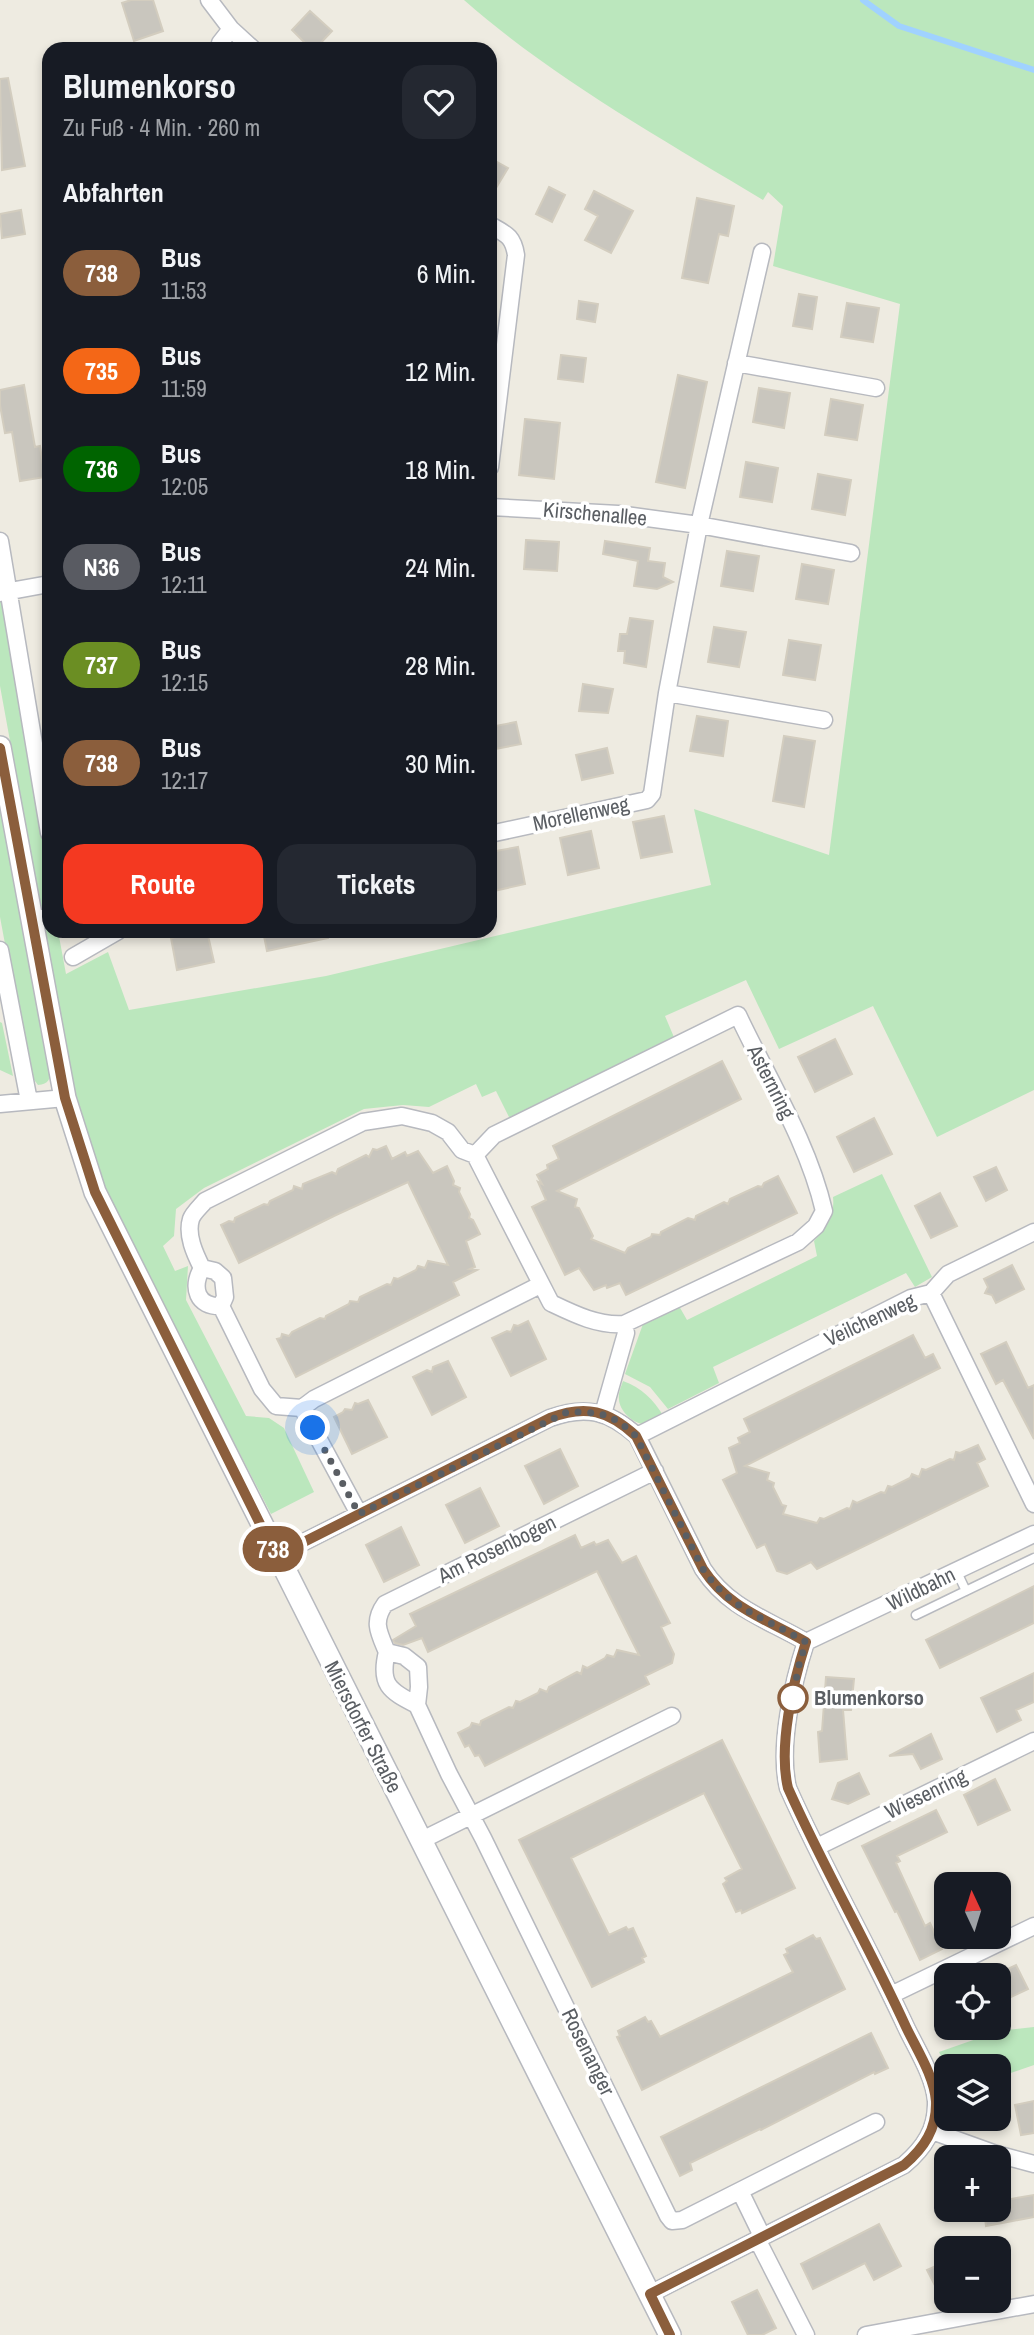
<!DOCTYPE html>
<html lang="de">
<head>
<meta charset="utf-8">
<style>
  body { margin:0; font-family:"Archivo Narrow",sans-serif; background:#242831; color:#f1f3f6; height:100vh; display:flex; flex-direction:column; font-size:26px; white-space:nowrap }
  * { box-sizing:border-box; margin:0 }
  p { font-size:23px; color:#9ea1a6 }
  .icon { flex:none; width:38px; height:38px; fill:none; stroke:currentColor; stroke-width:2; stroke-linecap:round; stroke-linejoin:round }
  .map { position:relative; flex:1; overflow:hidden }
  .panel { position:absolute; left:42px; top:42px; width:455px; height:896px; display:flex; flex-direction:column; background:#171b24; border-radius:21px; box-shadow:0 4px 10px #0003 }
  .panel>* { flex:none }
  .badge { padding:0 14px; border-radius:23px; font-size:24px; line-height:46px }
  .needle { width:46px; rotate:356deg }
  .fabs { position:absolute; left:934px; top:1872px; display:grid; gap:14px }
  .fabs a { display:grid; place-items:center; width:77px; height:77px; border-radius:14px; background:#171b24; box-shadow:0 4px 10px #0003; font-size:35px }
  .you { position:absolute; width:35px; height:35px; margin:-18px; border:5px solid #fff; border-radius:50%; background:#1a73e8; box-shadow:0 0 0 10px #1a73e833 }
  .map>.badge { position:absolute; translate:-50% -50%; box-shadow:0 0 0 4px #fff }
  h2 { padding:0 21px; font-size:26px; line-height:63px }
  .round { display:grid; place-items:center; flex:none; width:74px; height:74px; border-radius:21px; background:#242831 }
  .summary { display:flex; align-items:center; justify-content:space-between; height:119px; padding:0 21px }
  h1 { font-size:33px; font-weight:800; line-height:52px }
  .button { display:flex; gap:14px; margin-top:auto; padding:14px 21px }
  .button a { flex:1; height:80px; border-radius:21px; background:#f43921; color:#fff; font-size:28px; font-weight:800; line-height:80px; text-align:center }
  .button a+a { background:#242831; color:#f1f3f6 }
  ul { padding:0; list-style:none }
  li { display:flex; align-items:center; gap:21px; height:98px; padding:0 21px }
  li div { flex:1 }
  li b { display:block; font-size:26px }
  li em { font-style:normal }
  li .badge { min-width:77px; font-weight:700; text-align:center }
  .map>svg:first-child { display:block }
  .green { fill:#bbe7bd }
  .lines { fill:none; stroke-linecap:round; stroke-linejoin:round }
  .stream { stroke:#a0d2ff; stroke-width:6 }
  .building { fill:#c9c6be; stroke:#d3cdbf; stroke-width:2 }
  .service-casing { stroke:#b7b9bf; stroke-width:11 }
  .minor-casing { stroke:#b7b9bf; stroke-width:19 }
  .tertiary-casing { stroke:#b7b9bf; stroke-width:24 }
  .service { stroke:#fff; stroke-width:8 }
  .minor { stroke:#fff; stroke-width:16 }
  .tertiary { stroke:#fff; stroke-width:21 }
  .line-casing { stroke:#fff; stroke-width:16 }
  .line { stroke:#8b5e3c; stroke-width:10 }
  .walk { stroke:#5a5e63; stroke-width:7; stroke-dasharray:0 12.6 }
  .stop-dot { fill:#fff; stroke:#8b5e3c; stroke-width:3.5 }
  .labels { text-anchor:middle; stroke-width:7; stroke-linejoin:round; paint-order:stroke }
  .street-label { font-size:21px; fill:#5a5e63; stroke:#fff }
  .stop-label { font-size:21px; font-weight:bold; fill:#5a5e63; stroke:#fff; text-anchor:start }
</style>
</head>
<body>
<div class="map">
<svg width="1034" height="2335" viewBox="0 0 1034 2335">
  <rect width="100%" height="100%" fill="#eeebe1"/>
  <path class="green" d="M464,0H1034V1090L937,1137L873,1006L779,1049L746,980L665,1016L676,1042L512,1123L496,1091L482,1097L476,1084L429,1107L403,1105L364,1109L204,1188L176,1209L174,1236L163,1246L175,1271L188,1266L186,1300L246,1416L269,1418L284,1428L314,1492L271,1514L128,1237L104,1186L72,1081L0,686V589L49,877V931H58L66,974L108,952L129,1010L326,976L711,885L694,809L829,855L900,304L773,266L783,206L768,192L763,200C661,138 554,79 464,0Z
    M0,794L51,1070C50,1079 49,1084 38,1085L29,1073L0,917Z
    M0,1022L2,1023L13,1076L0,1070Z
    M882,1174L932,1277L915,1287L906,1273L713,1367L719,1383L668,1409L650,1387L625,1374L643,1324L679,1306L687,1320L817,1256L814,1241C827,1227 835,1216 833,1197Z
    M623,1381C642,1388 653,1399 664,1417C659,1419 652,1423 647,1424C635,1426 619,1411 619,1399C618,1393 621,1387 623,1381Z
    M1034,2027V2065L999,2077V2067L947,2068L939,2052L999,2031Z"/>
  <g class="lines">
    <path class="stream" d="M863,0L899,26L1034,70"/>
  </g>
  <path class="building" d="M131,0H153L163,31L134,41L122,3Z
    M310,11L332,31L315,49H311L292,30Z
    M8,78L25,166L2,170L0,79Z
    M490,158L508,168L490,198Z
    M549,187L565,195L552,222L536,214Z
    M594,191L633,211L611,253L585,240L598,216L585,209Z
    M697,198L734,206L728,236L719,234L708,283L682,278Z
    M21,210L25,234L2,238L0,214Z
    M799,294L817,297L812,329L793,326Z
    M579,301L598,304L595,322L577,319Z
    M847,303L879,308L873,342L841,337Z
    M561,355L586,358L583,382L558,379Z
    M678,375L707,382L685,488L656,482Z
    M24,385L35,447L40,446L45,477L20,481L12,432L5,433L0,405V390Z
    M759,388L790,393L784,428L753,422Z
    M831,399L863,405L857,440L825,435Z
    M525,419L560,423L554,479L519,475Z
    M746,462L778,468L772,502L740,497Z
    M818,474L851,480L845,515L812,509Z
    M526,540L559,542L557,571L524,569Z
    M605,541L650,548L648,561L665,563L663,577L673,582L657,589L634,586L638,561L603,554Z
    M727,551L759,556L753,591L721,586Z
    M802,564L834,570L828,604L796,599Z
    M630,618L653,621L646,667L624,663L625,651H618L620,634H627Z
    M714,627L746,632L739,667L708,662Z
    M789,640L821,645L815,680L783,675Z
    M583,684L613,689L608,713L579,711Z
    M697,716L728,721L723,756L690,751Z
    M516,722L521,744L490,750V727Z
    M784,736L815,741L804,807L773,801Z
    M607,748L613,773L582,780L576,755Z
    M664,816L672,852L641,858L633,822Z
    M591,831L599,868L568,875L560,838Z
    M518,847L525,884L494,891L490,869V852Z
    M207,931L214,962L177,970L171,938Z
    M263,931H327L328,938L267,951Z
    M835,1039L852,1074L815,1092L798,1057Z
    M722,1061L741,1099L557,1191L577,1199L575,1207L579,1208L593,1236L591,1239L625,1253L628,1248L651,1237L652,1234L660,1235L661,1232L688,1218L695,1220L696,1216L724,1202L728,1204L730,1199L758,1186L762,1187L764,1183L778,1176L797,1213L626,1295L620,1283L607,1288L606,1285L594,1290L579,1268L565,1275L532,1207L546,1200L538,1182L542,1184L537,1175L548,1169L547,1165L559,1159L553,1146Z
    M874,1118L892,1154L854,1172L837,1137Z
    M386,1146L392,1159L405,1152L407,1156L418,1151L433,1173L447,1166L454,1181L453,1185L460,1188L459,1192L470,1214L469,1218L473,1220L480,1234L466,1241L475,1267L470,1269L477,1270L453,1282L459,1295L296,1377L277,1339L281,1338L282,1334L289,1336L292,1332L320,1318L325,1319L326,1316L349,1304L350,1301L358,1302L360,1297L387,1284L391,1285L394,1278L398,1279L416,1270L418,1266L425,1268L428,1261L448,1265L408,1182L336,1215L239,1263L221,1225L229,1221L234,1222L235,1218L264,1204L268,1205L270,1201L293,1190L294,1186L302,1189L303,1184L332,1172L336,1174L338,1169L366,1155L369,1157L373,1149L377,1150Z
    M996,1167L1007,1190L986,1201L974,1177Z
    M940,1193L957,1226L931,1238L915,1206Z
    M1012,1265L1024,1289L996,1303L992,1295L985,1293L988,1287L984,1279Z
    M528,1321L546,1359L511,1376L492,1338L507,1331L511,1332L514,1325L518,1326Z
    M913,1335L925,1358L933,1354L940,1368L745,1466L769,1473L767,1480L774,1483L773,1487L782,1505L786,1506L783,1514L817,1523L820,1518L824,1519L847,1508L850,1509L853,1501L857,1503L881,1492L885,1493L888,1486L892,1487L910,1478L912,1474L919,1477L922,1469L926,1470L950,1459L954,1460L956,1452L960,1453L978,1445L985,1459L977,1463L988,1486L817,1569L811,1562L787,1574L777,1571L765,1544L757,1548L723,1480L737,1473L729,1448L740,1443L738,1438L750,1432L744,1419Z
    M1006,1342L1028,1388L1034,1385V1439L1003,1380L996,1384L981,1354Z
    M448,1361L466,1397L432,1415L413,1377L427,1370L432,1372L433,1367Z
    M368,1400L387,1437L352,1454L334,1417L343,1412L345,1409L352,1410L355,1403L358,1404Z
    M560,1449L578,1486L544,1504L525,1466Z
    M480,1488L499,1526L465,1543L446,1505Z
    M401,1527L419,1565L384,1582L366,1545Z
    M575,1535L581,1548L594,1542L596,1545L608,1540L622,1563L636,1556L670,1623L661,1627L674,1654L672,1663L645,1676L649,1684L485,1766L479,1755L475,1756L469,1745L465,1747L458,1733L470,1727L472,1723L480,1725L481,1721L509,1707L513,1708L516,1701L520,1702L538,1693L540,1689L547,1692L549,1687L577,1672L581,1674L583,1666L587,1668L605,1658L607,1655L614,1657L617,1650L639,1655L597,1571L428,1652L422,1638L403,1645L395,1643L393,1640L416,1626L410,1614Z
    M1034,1586V1623L940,1668L926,1640Z
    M1034,1673V1702L1016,1710L1021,1720L997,1732L981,1698Z
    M826,1677L854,1679L851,1710H843L847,1759L820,1762L818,1732L822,1731Z
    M931,1734L942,1759L921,1769L913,1754L889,1756Z
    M722,1740L795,1888L742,1913L741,1910L736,1912L723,1884L727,1881L725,1878L742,1869L704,1793L571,1858L609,1935L626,1927L628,1930L633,1928L646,1956L642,1958L644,1962L592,1987L519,1840Z
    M859,1773L869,1794L848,1804L832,1799L838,1783Z
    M995,1779L1010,1810L978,1825L964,1795Z
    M936,1810L947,1832L897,1856L900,1861L896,1863L925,1926L930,1923L942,1949L920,1960L897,1911L895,1912L862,1846Z
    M813,1935L816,1939L820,1938L845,1989L642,2090L617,2037L620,2036L618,2031L645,2017L648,2022L651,2021L660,2037L793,1972L784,1955L788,1953L786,1949Z
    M1016,1965L1028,1989L1007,1999L999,1983V1976L995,1975Z
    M871,2033L888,2068L875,2074L874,2072L761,2130L760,2129L690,2163L692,2170L680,2176L661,2137Z
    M1034,2101V2133L1021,2135L1015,2105Z
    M1034,2195V2217L986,2226L984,2210H999V2201Z
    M879,2224L901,2266L874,2280L865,2263L813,2289L801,2264Z
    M947,2261V2309L927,2270Z
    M757,2290L776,2328L762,2335H748L732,2302Z"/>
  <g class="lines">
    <g class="service-casing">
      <path id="service" d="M957,1572L966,1591
        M916,1615L1034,1558"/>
    </g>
    <g class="minor-casing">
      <path id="minor" d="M209,0L231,29L253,49
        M219,49L220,43L231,29
        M490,225C506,234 513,236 516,255L490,467
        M736,363L876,388
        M490,507L618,514L699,525L851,553
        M0,541L49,833
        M0,593L49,584
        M667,693L824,720
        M490,834L647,800L652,794L667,693L699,525L762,252
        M31,920L49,917
        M0,950L29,1101
        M73,957L118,931
        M0,1104L65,1098
        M475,1155L494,1135L738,1015C768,1079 808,1142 824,1211L816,1226L798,1242L624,1324C598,1326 574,1314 551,1303L475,1155L462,1150L448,1132L432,1123L402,1116L363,1122L205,1201C201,1206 193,1213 191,1219C186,1235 195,1254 202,1268L215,1271L223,1278L225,1297L221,1306L262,1389L276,1406L302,1408L314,1399L540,1285
        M202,1268C191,1288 197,1307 221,1306
        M931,1293L948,1274L1034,1232
        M302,1408L359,1514
        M603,1414L626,1333L624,1324
        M637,1436L911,1298L931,1293L1034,1504
        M655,1471L385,1604C372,1622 379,1633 387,1652L404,1656L418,1667L419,1687L417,1705L449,1774L483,1838L668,2216L672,2221L682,2220L876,2122
        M276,1556L550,1418C586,1405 609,1411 637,1436L703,1569C729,1609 767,1619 806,1642
        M806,1642L1034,1534
        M387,1652C379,1684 389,1691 417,1705
        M420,1841L672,1716
        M817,1847L1034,1741
        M891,1995L1034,1926
        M932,2131L996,2154L1034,2164
        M740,2191L762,2236
        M757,2239L806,2335
        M650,2294L904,2165C924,2148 937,2129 936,2101C934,2076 917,2050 906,2027C869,1947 824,1869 788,1788C778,1747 793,1682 806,1642
        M866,2335L1034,2304"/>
    </g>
    <g class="tertiary-casing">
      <path id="tertiary" d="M0,747L65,1098L95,1192L670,2335"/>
    </g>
    <use href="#service" class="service"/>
    <use href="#minor" class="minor"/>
    <use href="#tertiary" class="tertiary"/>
  </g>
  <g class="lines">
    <g class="line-casing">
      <path id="line" d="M0,748L65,1098L95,1192L276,1556L550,1418C586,1404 609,1411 636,1436L703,1569C729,1609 767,1619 806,1642C793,1682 778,1747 788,1788C824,1869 869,1946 906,2027C917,2050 934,2076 936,2101C937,2129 924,2148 904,2165L650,2294L670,2335"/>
    </g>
    <use href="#line" class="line"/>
    <path class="walk" d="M313,1428L359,1514L567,1412C601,1412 611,1413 636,1436L703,1569C729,1609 767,1619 806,1642L799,1665L792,1700L793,1698"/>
  </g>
  <circle class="stop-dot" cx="793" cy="1698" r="14"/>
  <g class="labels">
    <g class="street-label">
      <text transform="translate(595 514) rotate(5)" y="7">Kirschenallee</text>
      <text transform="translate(581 814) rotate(-12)" y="7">Morellenweg</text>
      <text transform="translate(771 1082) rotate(63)" y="7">Asternring</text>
      <text transform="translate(870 1320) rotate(-25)" y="7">Veilchenweg</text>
      <text transform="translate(497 1549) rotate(-26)" y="7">Am Rosenbogen</text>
      <text transform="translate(921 1589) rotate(-26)" y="7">Wildbahn</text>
      <text transform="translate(363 1727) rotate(63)" y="7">Miersdorfer Straße</text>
      <text transform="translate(926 1794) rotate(-26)" y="7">Wiesenring</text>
      <text transform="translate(588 2052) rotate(64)" y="7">Rosenanger</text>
    </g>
    <g class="stop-label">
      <text x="814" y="1705">Blumenkorso</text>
    </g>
  </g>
</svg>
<div class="fabs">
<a><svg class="needle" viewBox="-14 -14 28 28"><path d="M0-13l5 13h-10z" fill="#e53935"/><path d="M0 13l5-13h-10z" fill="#9ea1a6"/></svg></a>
<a><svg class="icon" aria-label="locate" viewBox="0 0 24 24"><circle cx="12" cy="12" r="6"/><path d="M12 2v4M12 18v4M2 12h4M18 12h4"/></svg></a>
<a><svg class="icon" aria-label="layers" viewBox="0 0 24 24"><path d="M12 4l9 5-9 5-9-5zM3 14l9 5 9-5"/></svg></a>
<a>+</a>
<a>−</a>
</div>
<div class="you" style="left:313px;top:1428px"></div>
<b class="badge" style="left:273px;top:1549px;background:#8b5e3c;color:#fff">738</b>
<section class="panel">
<div class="summary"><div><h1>Blumenkorso</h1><p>Zu Fuß · 4 Min. · 260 m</p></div><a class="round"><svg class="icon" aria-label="heart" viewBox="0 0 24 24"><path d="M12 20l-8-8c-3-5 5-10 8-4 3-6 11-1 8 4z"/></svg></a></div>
<h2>Abfahrten</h2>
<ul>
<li><span class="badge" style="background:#8b5e3c;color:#fff">738</span><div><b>Bus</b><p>11:53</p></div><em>6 Min.</em></li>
<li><span class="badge" style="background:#f46717;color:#fff">735</span><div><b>Bus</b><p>11:59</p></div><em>12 Min.</em></li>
<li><span class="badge" style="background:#006400;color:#fff">736</span><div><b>Bus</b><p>12:05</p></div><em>18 Min.</em></li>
<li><span class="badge" style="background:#595b62;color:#fff">N36</span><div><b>Bus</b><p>12:11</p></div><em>24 Min.</em></li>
<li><span class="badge" style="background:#6b8e23;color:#fff">737</span><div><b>Bus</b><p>12:15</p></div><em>28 Min.</em></li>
<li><span class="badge" style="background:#8b5e3c;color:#fff">738</span><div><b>Bus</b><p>12:17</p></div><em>30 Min.</em></li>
</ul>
<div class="button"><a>Route</a><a>Tickets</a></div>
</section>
</div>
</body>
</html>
